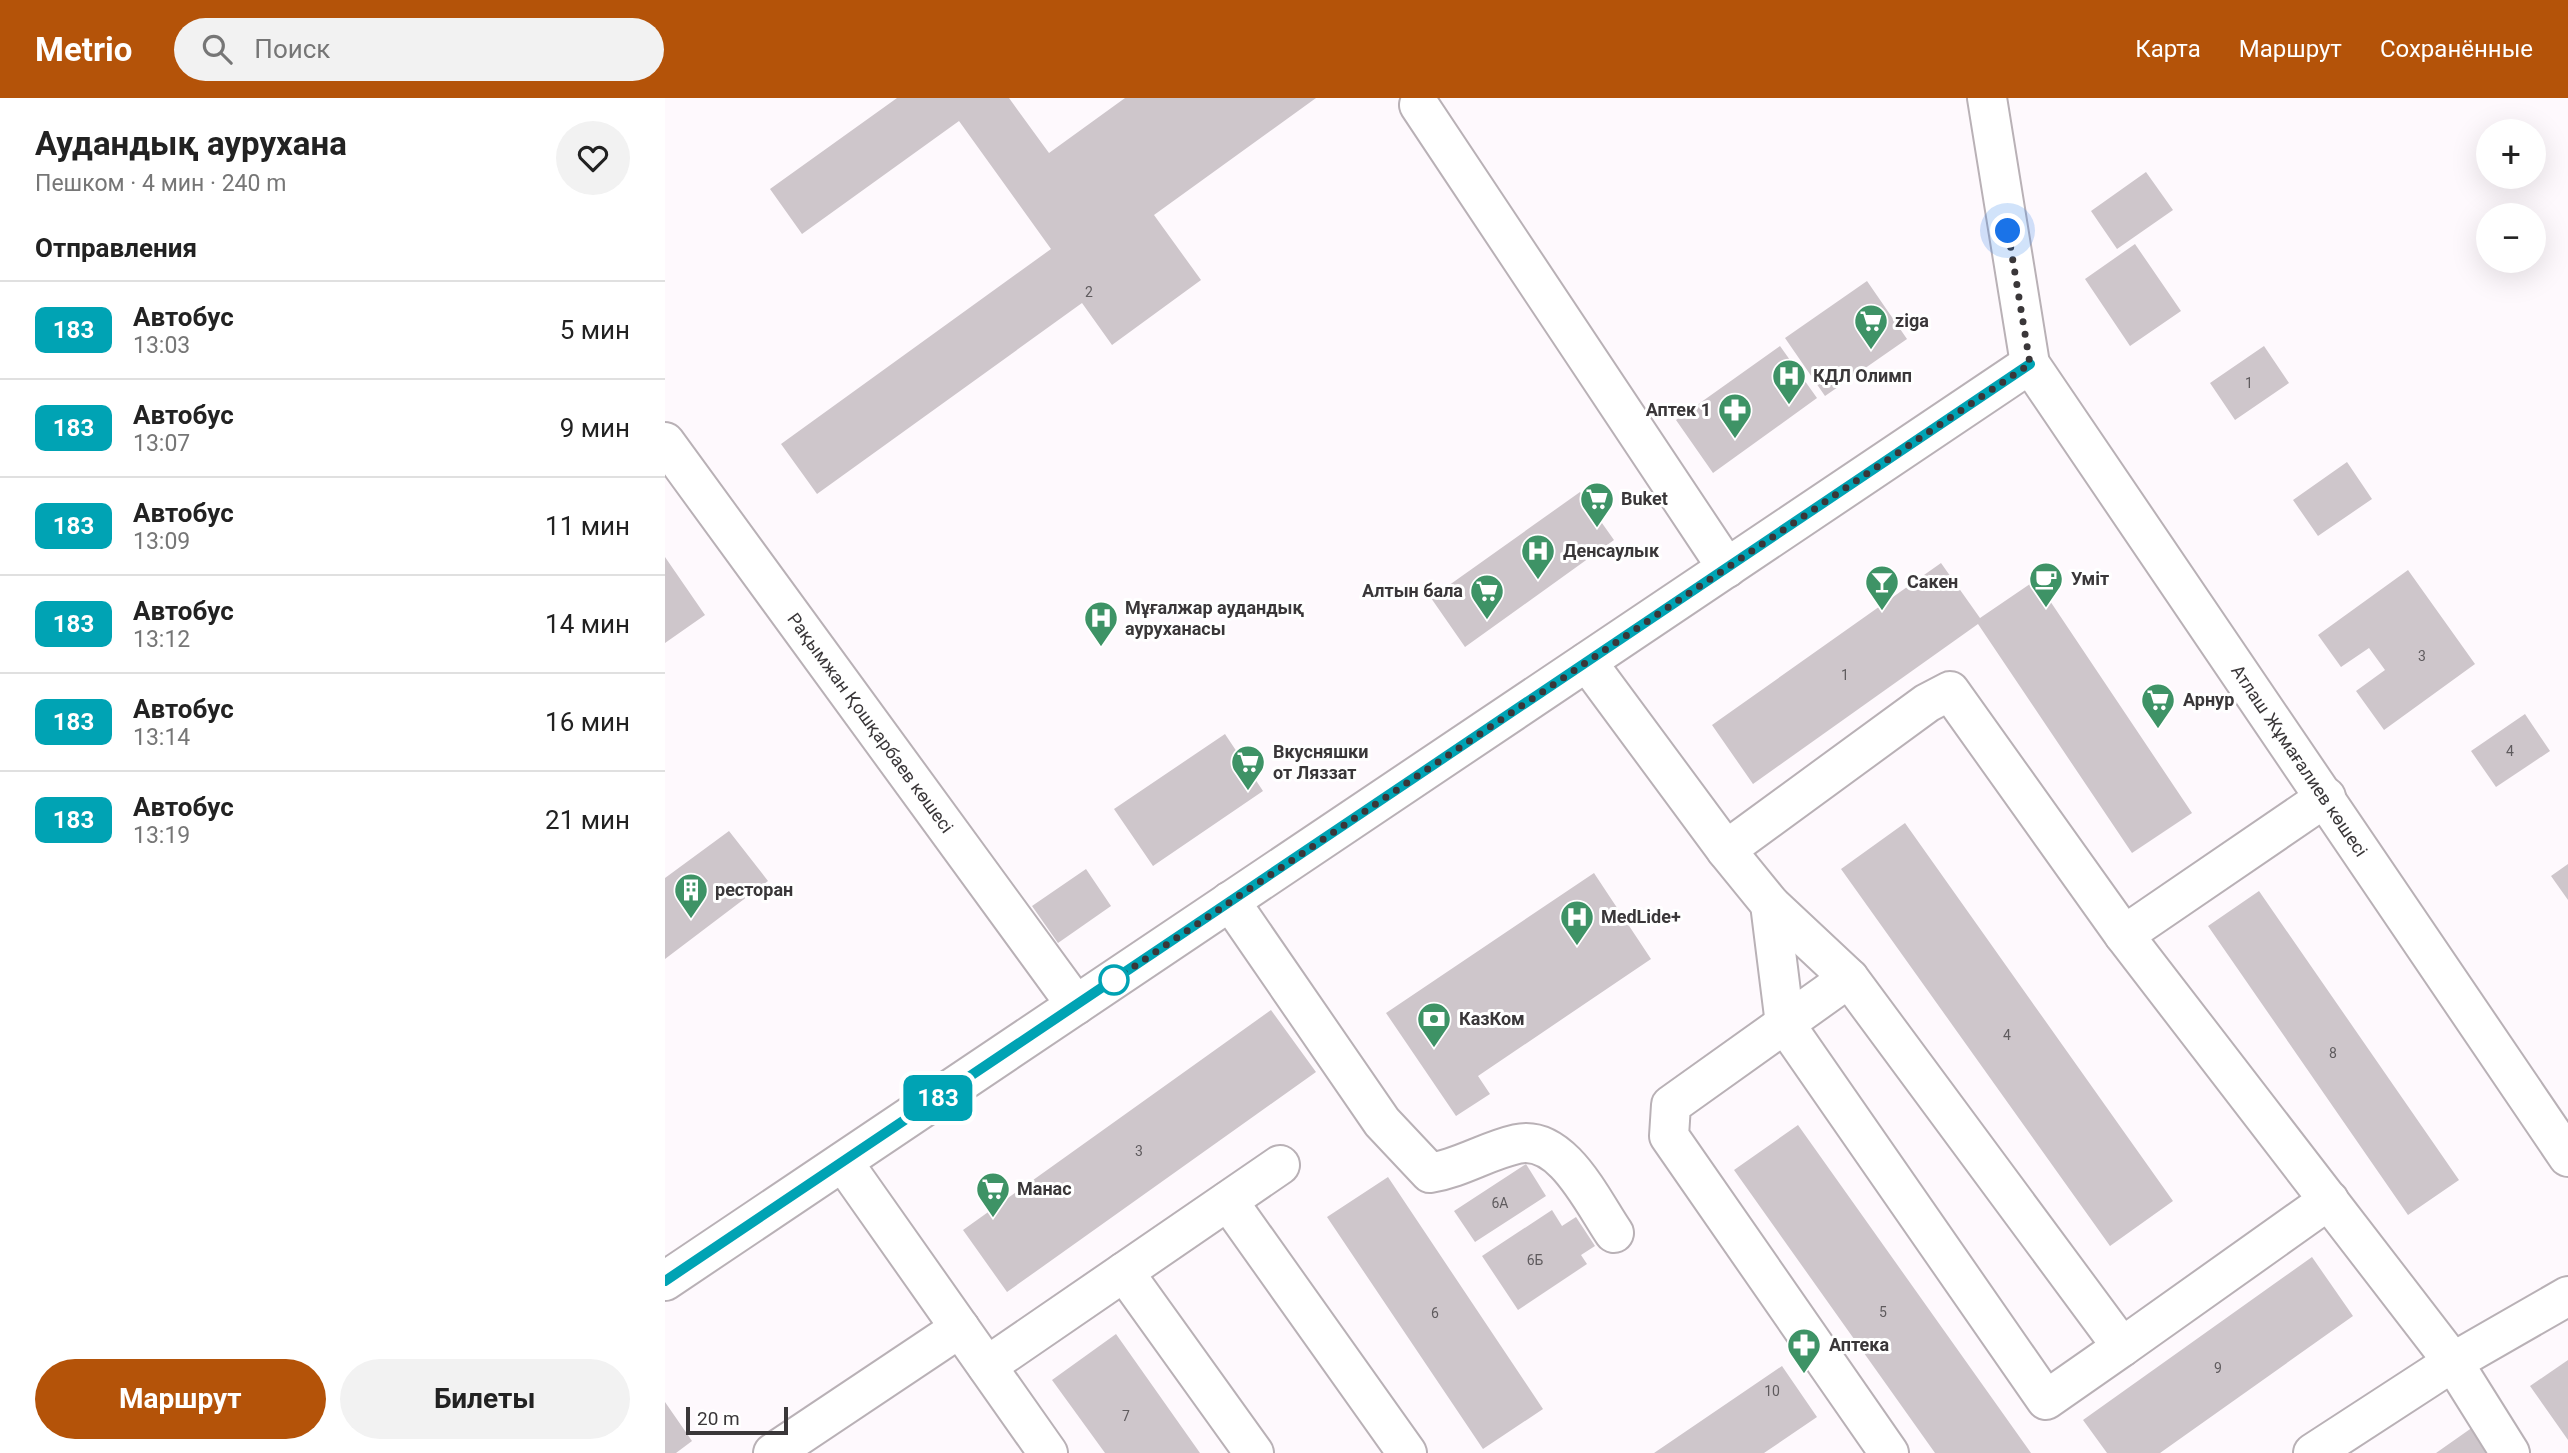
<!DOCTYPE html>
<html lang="ru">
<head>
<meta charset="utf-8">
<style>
  body { margin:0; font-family:Roboto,sans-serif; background:#f2f2f2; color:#222; height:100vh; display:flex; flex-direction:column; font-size:26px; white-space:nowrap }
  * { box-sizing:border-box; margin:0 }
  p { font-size:23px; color:#767676 }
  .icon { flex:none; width:38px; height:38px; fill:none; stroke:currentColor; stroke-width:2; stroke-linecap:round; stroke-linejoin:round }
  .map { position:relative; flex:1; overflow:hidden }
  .details { display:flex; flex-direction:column; background:#fff; width:665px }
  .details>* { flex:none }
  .badge { padding:0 14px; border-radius:10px; font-size:24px; line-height:46px }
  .fabs { position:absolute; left:1811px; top:21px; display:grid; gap:14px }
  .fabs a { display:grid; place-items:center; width:70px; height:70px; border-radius:50%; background:#fff; box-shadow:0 7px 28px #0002; font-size:35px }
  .scale { position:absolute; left:21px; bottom:18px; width:102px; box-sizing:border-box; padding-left:7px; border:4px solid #3a3739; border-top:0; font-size:19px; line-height:24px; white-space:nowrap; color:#3a3739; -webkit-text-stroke:5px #fff; paint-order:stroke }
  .you { position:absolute; width:35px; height:35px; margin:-18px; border:5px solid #fff; border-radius:50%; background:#1a73e8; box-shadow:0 0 0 10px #1a73e833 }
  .map>.badge { position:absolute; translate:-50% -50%; box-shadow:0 0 0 4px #fff }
  h2 { padding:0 35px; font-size:26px; line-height:63px }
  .round { display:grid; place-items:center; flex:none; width:74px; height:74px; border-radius:37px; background:#f2f2f2 }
  .head { display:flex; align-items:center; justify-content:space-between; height:119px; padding:0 35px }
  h1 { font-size:33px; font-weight:700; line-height:52px }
  .primary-button { display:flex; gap:14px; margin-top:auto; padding:14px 35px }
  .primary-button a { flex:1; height:80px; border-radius:42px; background:#b45309; color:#fff; font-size:28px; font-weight:700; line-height:80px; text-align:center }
  .primary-button a+a { background:#f2f2f2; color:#222 }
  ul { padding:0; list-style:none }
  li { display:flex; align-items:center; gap:21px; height:98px; padding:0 35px; border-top:2px solid #e0e0e0 }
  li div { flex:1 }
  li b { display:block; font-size:26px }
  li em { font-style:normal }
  li .badge { min-width:77px; font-weight:700; text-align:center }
  header { display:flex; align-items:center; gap:42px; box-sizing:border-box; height:98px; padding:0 35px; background:#b45309; color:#fff }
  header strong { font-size:33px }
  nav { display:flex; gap:38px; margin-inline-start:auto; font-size:24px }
  .search { width:490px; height:63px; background:#f2f2f2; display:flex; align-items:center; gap:18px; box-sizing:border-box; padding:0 24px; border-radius:38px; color:#767676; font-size:26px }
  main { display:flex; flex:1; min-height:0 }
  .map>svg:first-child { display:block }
  .building { fill:#cec6cb }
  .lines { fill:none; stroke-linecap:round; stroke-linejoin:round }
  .minor-casing { stroke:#b9b1b6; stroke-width:42 }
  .minor { stroke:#fff; stroke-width:38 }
  .line-casing { stroke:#fff; stroke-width:16 }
  .line { stroke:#00a3b4; stroke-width:10 }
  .walk { stroke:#3a3739; stroke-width:7; stroke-dasharray:0 12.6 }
  .stop-dot { fill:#fff; stroke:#00a3b4; stroke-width:3.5 }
  .labels { text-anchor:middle; stroke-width:6; stroke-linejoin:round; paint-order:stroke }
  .number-label { font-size:14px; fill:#5f5b5e }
  .poi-label { font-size:18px; font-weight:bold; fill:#3a3739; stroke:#fff; text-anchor:start }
  .street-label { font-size:18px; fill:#3a3739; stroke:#fff }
</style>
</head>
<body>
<header>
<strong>Metrio</strong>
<div class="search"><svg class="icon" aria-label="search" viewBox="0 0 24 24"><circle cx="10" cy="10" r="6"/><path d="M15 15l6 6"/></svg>Поиск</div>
<nav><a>Карта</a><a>Маршрут</a><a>Сохранённые</a></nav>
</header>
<main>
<section class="details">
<div class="head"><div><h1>Аудандық аурухана</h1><p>Пешком · 4 мин · 240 m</p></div><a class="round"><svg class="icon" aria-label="heart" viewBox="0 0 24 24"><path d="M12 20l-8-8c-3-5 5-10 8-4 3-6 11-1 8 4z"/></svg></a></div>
<h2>Отправления</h2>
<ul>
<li><span class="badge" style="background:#00a3b4;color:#fff">183</span><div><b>Автобус</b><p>13:03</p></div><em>5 мин</em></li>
<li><span class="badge" style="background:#00a3b4;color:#fff">183</span><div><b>Автобус</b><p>13:07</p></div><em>9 мин</em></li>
<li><span class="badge" style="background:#00a3b4;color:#fff">183</span><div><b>Автобус</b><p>13:09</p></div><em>11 мин</em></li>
<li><span class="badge" style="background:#00a3b4;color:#fff">183</span><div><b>Автобус</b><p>13:12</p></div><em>14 мин</em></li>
<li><span class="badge" style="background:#00a3b4;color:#fff">183</span><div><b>Автобус</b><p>13:14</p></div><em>16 мин</em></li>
<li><span class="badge" style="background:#00a3b4;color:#fff">183</span><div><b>Автобус</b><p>13:19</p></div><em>21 мин</em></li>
</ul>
<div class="primary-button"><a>Маршрут</a><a>Билеты</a></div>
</section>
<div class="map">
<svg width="1903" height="1355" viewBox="0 0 1903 1355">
  <rect width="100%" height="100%" fill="#fef9fd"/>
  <path class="building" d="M232,0H344L384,55L460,0H651L489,117L536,182L447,247L417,205L152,396L116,346L386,151L294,23L137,136L105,91Z
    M1481,74L1508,112L1452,151L1426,113Z
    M1470,146L1516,213L1465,248L1420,181Z
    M1202,183L1242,241L1160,298L1120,240Z
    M1115,248L1152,300L1048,375L1011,322Z
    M1599,248L1624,285L1570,322L1545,285Z
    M1682,364L1707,401L1653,438L1628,402Z
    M915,394L949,442L800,549L766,500Z
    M0,459L40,517L0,545Z
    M1276,465L1315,520L1371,482L1527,715L1467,755L1313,526L1088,686L1047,627Z
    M1743,472L1810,566L1719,632L1691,593L1720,572L1704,550L1676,569L1653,537Z
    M1860,616L1885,653L1831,689L1806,653Z
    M560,636L598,693L488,768L449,711Z
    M1240,725L1508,1103L1445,1148L1176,771Z
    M64,733L103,783L0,861V780Z
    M1903,766V802L1886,778Z
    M421,771L446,808L393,845L367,808Z
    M929,775L986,861L813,978L825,996L791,1018L721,915Z
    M1594,793L1794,1082L1743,1117L1543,828Z
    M606,912L651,974L342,1194L298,1132Z
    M1133,1027L1366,1355H1270L1069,1072Z
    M861,1066L881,1098L810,1144L789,1113Z
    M723,1079L878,1311L818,1351L662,1119Z
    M887,1112L897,1128L911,1119L930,1148L916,1157L922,1166L853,1212L817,1158Z
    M1647,1159L1688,1218L1495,1355H1442L1418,1322Z
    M451,1236L535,1355H440L387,1282Z
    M1903,1262V1342L1865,1288Z
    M1117,1268L1152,1319L1099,1355H989Z
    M0,1304L27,1343L11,1355H0Z
    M1808,1329L1826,1355H1771Z"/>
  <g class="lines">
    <g class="minor-casing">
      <g id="minor">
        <path id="s1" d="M1322,0L1365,266L1903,1059"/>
        <path d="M754,7L1062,470"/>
        <path id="s2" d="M0,344L411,907"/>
        <path d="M922,564L1061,752L1105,806L1184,880L1457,1249L1664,1102"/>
        <path d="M1661,699L1459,837L1788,1264L1845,1355"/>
        <path d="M1061,752L1262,605L1285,593L1459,837"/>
        <path d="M565,803L717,1024L765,1075C796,1070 821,1053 852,1046C897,1036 927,1103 949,1135"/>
        <path d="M1105,806L1120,926L1381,1302L1457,1249"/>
        <path d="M1184,880L1006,1007L1004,1038L1224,1355"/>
        <path d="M178,1064L383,1355"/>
        <path d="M563,1103L742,1355"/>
        <path d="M459,1174L589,1355"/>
        <path d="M0,1183L1365,266"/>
        <path d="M322,1268L615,1067"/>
        <path d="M108,1355L295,1230"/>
        <path d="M1648,1355L1788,1264L1903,1198"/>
      </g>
    </g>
    <use href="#minor" class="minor"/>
  </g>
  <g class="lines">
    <g class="line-casing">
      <path id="line" d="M0,1183L1365,266"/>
    </g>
    <use href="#line" class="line"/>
    <path class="walk" d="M449,882L1365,266L1343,133"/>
  </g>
  <defs>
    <g id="supermarket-pin" transform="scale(1.75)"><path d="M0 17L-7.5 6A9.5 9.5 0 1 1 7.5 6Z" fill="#3e9366" stroke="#fff"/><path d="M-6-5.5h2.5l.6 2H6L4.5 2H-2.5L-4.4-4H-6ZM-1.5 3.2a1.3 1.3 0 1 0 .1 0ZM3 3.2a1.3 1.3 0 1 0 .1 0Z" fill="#fff"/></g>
    <g id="hospital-pin" transform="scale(1.75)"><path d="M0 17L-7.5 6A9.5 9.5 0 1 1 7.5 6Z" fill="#3e9366" stroke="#fff"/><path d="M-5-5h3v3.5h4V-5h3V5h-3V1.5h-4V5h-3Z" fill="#fff"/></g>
    <g id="pharmacy-pin" transform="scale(1.75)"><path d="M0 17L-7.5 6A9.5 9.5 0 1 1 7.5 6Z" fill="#3e9366" stroke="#fff"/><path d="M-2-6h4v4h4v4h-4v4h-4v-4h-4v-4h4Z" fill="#fff"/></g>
    <g id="cafe-pin" transform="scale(1.75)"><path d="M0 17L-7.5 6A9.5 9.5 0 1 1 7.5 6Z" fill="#3e9366" stroke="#fff"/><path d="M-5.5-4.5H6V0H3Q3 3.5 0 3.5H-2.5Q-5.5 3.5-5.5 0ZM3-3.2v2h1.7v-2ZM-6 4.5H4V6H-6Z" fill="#fff"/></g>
    <g id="bar-pin" transform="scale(1.75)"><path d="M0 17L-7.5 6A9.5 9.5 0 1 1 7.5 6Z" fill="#3e9366" stroke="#fff"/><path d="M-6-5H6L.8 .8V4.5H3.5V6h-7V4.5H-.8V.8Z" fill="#fff"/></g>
    <g id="building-pin" transform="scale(1.75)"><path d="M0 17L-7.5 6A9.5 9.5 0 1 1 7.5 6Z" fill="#3e9366" stroke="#fff"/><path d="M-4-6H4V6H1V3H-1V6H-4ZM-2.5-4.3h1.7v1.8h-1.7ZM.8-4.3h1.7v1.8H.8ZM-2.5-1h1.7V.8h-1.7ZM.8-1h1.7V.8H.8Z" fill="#fff"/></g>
    <g id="bank-pin" transform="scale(1.75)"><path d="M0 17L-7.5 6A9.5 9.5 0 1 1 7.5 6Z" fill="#3e9366" stroke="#fff"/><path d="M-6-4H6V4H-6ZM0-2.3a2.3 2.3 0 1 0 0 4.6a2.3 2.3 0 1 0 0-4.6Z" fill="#fff"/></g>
  </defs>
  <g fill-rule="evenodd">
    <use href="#supermarket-pin" x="1206" y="223"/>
    <use href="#hospital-pin" x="1124" y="278"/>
    <use href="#pharmacy-pin" x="1070" y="312"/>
    <use href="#supermarket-pin" x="932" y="401"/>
    <use href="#hospital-pin" x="873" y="453"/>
    <use href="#cafe-pin" x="1381" y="481"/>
    <use href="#bar-pin" x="1217" y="484"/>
    <use href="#supermarket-pin" x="822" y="493"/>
    <use href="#hospital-pin" x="436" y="520"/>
    <use href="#supermarket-pin" x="1493" y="602"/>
    <use href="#supermarket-pin" x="583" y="664"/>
    <use href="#building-pin" x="26" y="792"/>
    <use href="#hospital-pin" x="912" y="819"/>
    <use href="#bank-pin" x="769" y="921"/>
    <use href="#supermarket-pin" x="328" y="1091"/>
    <use href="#pharmacy-pin" x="1139" y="1247"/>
  </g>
  <circle class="stop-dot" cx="449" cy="882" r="14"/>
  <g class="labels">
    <g class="number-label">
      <text x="424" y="199">2</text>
      <text x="1584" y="290">1</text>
      <text x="1757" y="563">3</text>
      <text x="1180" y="582">1</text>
      <text x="1845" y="658">4</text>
      <text x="1342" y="942">4</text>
      <text x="1668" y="960">8</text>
      <text x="474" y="1058">3</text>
      <text x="835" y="1110">6А</text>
      <text x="870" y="1167">6Б</text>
      <text x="1218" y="1219">5</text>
      <text x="770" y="1220">6</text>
      <text x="1553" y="1275">9</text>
      <text x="1107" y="1298">10</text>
      <text x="461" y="1323">7</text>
    </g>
    <g class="poi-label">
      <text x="1230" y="229">ziga</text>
      <text x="1148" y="284">КДЛ Олимп</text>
      <text x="1046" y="318" text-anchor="end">Аптек 1</text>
      <text x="956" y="407">Buket</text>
      <text x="898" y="459">Денсаулык</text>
      <text x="1406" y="487">Умiт</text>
      <text x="1242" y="490">Сакен</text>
      <text x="798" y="499" text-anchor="end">Алтын бала</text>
      <text x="460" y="516">Мұғалжар аудандық<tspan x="460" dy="21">ауруханасы</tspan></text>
      <text x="1518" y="608">Арнур</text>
      <text x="608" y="660">Вкусняшки<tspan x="608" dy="21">от Ляззат</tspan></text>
      <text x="50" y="798">ресторан</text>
      <text x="936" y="825">MedLide+</text>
      <text x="794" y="927">КазКом</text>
      <text x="352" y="1097">Манас</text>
      <text x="1164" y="1253">Аптека</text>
    </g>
    <g class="street-label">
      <text dy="6" stroke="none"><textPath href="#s2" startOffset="348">Рақымжан Қошқарбаев көшесі</textPath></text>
      <text dy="6" stroke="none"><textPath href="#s1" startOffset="749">Атлаш Жұмағалиев көшесі</textPath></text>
    </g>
  </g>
</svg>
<div class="fabs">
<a>+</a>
<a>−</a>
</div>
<div class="scale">20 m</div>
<div class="you" style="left:1343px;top:133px"></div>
<b class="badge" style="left:273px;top:1000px;background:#00a3b4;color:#fff">183</b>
</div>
</main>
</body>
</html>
